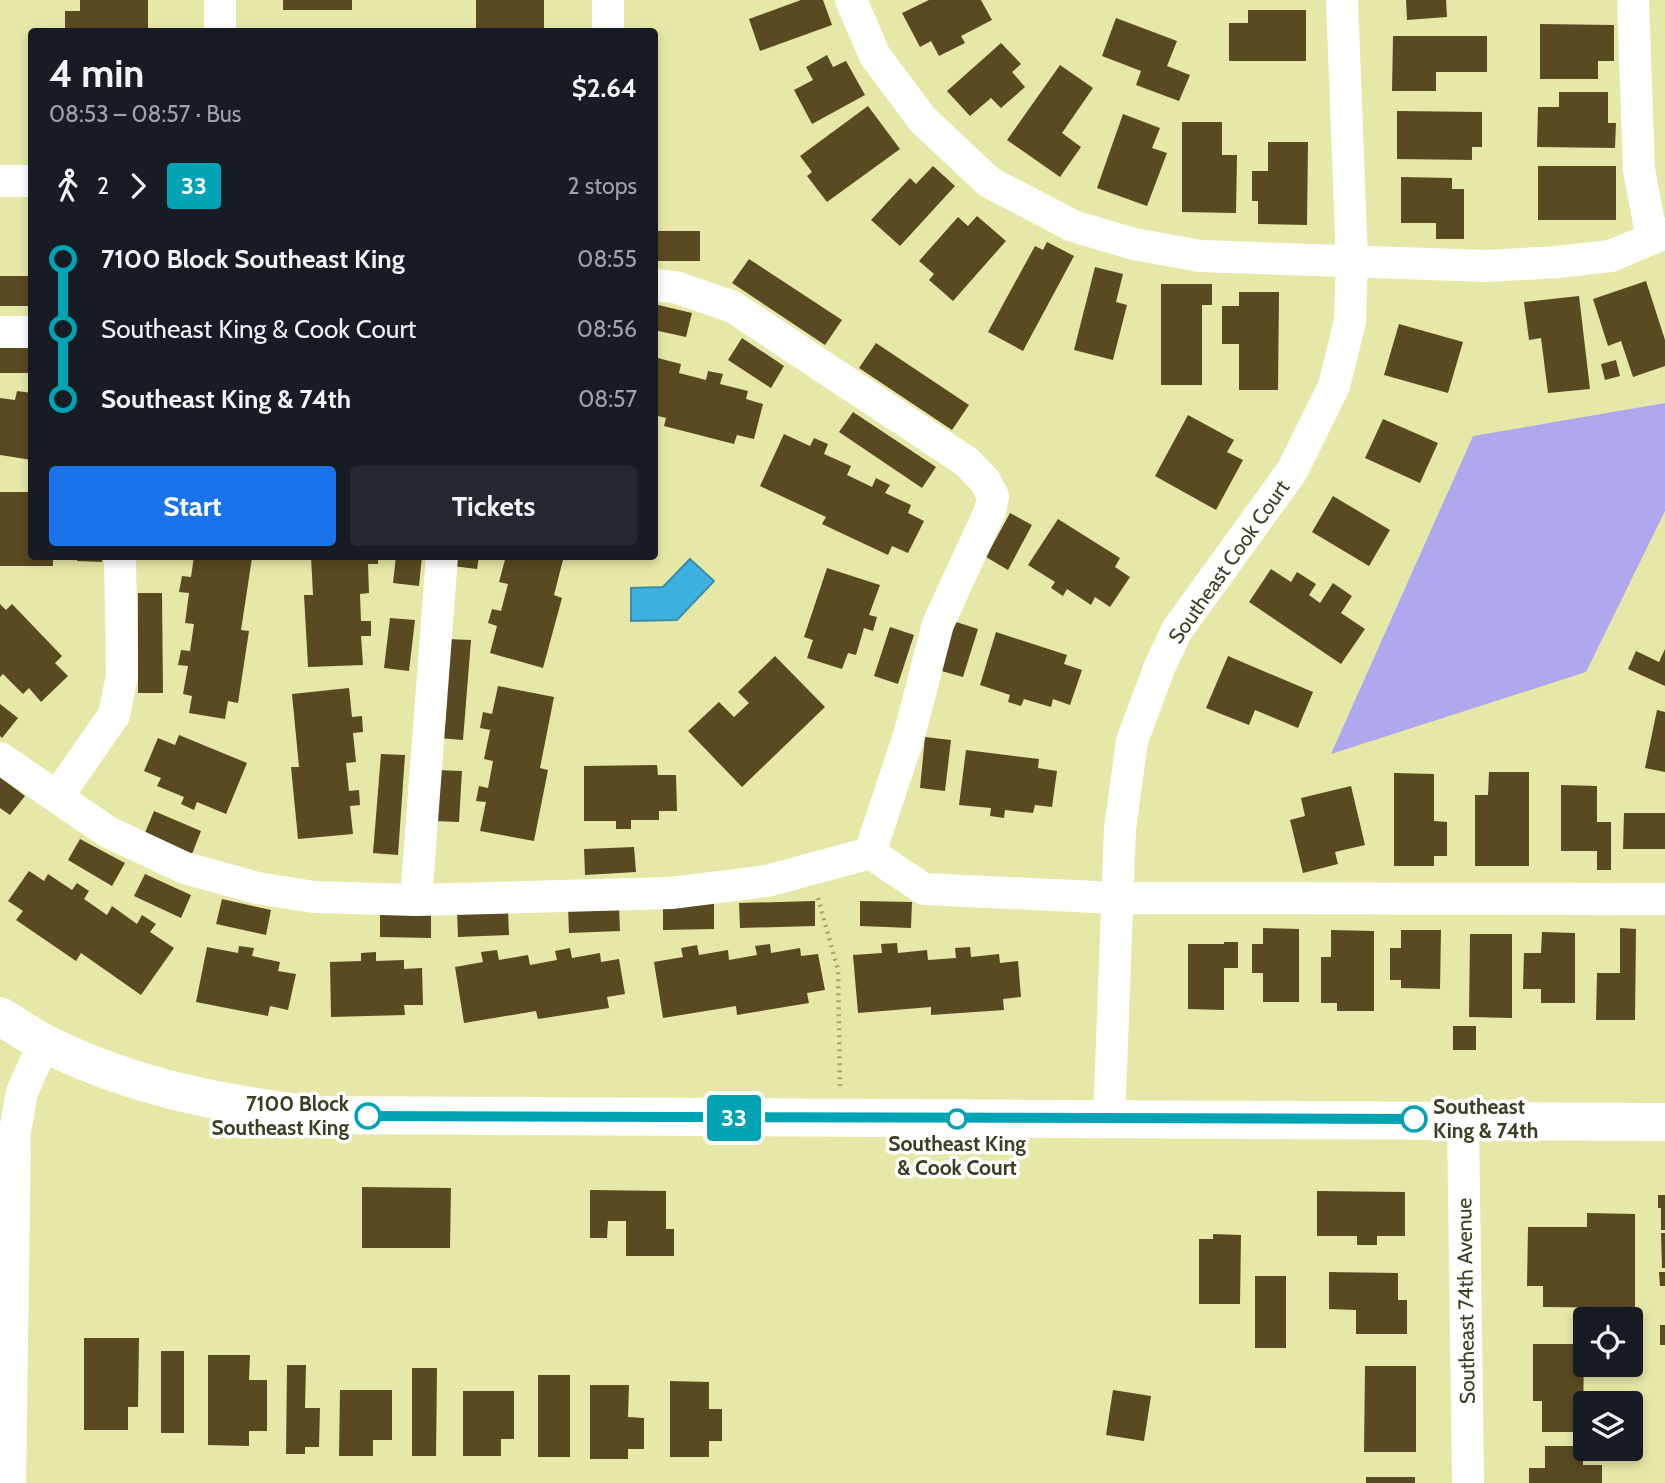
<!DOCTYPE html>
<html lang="en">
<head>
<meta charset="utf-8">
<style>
  body { margin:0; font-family:Cabin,sans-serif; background:#242831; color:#f1f3f6; height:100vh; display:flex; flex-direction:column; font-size:26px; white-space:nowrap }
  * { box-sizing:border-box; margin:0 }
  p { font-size:23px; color:#9ea1a6 }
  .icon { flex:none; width:38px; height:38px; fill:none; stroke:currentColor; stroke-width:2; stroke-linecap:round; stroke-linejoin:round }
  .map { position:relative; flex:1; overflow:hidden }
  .details { position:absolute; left:28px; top:28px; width:630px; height:532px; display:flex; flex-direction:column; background:#171b24; border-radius:7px; box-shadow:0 4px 10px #0003 }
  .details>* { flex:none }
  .badge { padding:0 14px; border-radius:5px; font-size:24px; line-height:46px }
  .fabs { position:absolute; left:1573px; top:1307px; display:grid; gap:14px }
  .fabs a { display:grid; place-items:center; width:70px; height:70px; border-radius:7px; background:#171b24; box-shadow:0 4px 10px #0003; font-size:35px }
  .map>.badge { position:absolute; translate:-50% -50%; box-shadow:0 0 0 4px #fff }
  .legs { display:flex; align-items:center; gap:10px; height:77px; padding:0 21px; font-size:23px }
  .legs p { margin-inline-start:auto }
  .summary { display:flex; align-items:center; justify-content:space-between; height:119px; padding:0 21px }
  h1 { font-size:38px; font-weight:700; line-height:52px }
  .primary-button { display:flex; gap:14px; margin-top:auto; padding:14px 21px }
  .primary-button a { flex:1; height:80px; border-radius:7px; background:#1a73e8; color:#fff; font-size:28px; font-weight:700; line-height:80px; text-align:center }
  .primary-button a+a { background:#242831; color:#f1f3f6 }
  ul { padding:0 21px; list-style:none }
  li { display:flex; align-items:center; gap:24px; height:70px; font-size:26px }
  li i { display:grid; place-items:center; width:10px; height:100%; margin:0 9px; background:currentColor }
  li i::after { content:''; width:18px; height:18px; margin:-9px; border:5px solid; border-radius:50%; background:#171b24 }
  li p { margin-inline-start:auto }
  li:first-child i { background:linear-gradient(#0000 50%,currentColor 0) }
  li:last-child i { background:linear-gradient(currentColor 50%,#0000 0) }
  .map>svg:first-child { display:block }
  .green { fill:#b0a8ee }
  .water { fill:#3cb1e0; stroke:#3c8ea8; stroke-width:2 }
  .building { fill:#594a22 }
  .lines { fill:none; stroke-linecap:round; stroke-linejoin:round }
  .path { stroke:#a3a573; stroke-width:4.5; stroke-dasharray:2 5; stroke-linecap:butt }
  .minor { stroke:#fff; stroke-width:32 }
  .major { stroke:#fff; stroke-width:38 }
  .line-1-casing { stroke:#fff; stroke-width:16 }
  .line-1 { stroke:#00a3b4; stroke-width:10 }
  .stop-1-dot { fill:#fff; stroke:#00a3b4; stroke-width:3.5 }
  .labels { text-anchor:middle; stroke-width:7; stroke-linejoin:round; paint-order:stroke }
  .street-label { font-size:21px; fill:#3d3e24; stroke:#fff }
  .stop-label { font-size:21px; font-weight:bold; fill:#3d3e24; stroke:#fff; text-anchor:end }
</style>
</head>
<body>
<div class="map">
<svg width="1665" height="1483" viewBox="0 0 1665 1483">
  <rect width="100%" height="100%" fill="#e6e8a7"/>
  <path class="green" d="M1665,403V511L1586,672L1331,754L1473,436Z"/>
  <path class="water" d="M690,559L714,581L677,620L631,621V588L663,587Z"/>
  <path class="building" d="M80,0H148V32H65V11H80Z
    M283,0H352V10H283Z
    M476,0H544V32H476Z
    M801,0H823L832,25L760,51L749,19Z
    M929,0H981L992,20L961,36L965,43L939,56L931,41L920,47L902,13Z
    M1406,0H1446L1447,17L1407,20Z
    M1248,10H1306V61H1229V23H1248Z
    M1116,18L1177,41L1167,66L1190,75L1179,101L1136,85L1141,71L1102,56Z
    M1540,24L1614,25V61H1598V79H1540Z
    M1393,36H1487V72H1436V91H1392Z
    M1001,43L1021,64L1012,72L1025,87L1001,108L991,98L970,116L947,91Z
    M827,55L833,67L846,61L865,95L812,124L794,90L813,80L806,67Z
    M1060,65L1093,88L1062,133L1081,147L1060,177L1007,140Z
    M28,90H32V118H28Z
    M1559,92H1608V123H1616L1615,148L1537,147L1538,107H1559Z
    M868,106L900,149L827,202L807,176L812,172L800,156Z
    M1397,111L1482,112V147H1472V160L1397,159Z
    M1123,114L1160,128L1152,148L1167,153L1147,206L1097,188Z
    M1182,122H1222V155H1237L1236,213L1182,212Z
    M1268,142H1308L1307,225L1258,224V201H1252V171H1268Z
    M933,166L955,186L900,246L871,220L910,178L916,184Z
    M1538,166H1616V220H1538Z
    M1401,177L1452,178V189H1464V239H1436V223H1401Z
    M977,216L1006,241L953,301L929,280L934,274L919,261L958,217L968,226Z
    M654,231H700V261H654Z
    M1047,242L1074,256L1023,351L988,332L1035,246L1043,250Z
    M749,259L842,320L825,345L732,283Z
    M1095,267L1123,274L1116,302L1127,305L1113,360L1074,350Z
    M0,276H32V306H0Z
    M1646,281L1665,340V366L1633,377L1621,341L1608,346L1593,299Z
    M1161,284H1212V305H1202V385H1161Z
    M1239,292H1279L1278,390H1239V344H1222V306H1239Z
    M1579,296L1590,389L1548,393L1541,338L1529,340L1524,302Z
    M654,304L692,313L686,337L654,330Z
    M1399,324L1463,342L1448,393L1384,375Z
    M742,338L784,366L771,388L728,360Z
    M876,343L969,405L952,430L859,368Z
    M0,348H32V373H0Z
    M654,357L681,364L679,373L706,380L708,371L723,374L720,384L748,391L746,399L763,404L754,439L737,435L734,444L664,426L666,418L654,415Z
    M1616,360L1620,376L1605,380L1601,364Z
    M17,391L32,393V460L0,455V398L15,400Z
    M853,412L936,467L922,488L839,432Z
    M1188,415L1234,440L1227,452L1243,460L1216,510L1155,476Z
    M1383,419L1438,443L1420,483L1365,458Z
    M784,434L810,446L814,438L828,444L824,454L851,466L847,475L872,487L876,478L890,485L885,493L911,505L908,513L924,521L908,553L892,546L888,555L822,524L826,517L760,486Z
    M0,492H32V556H53V566H0Z
    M1333,496L1390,530L1369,566L1312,532Z
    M1010,513L1032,525L1008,570L986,557Z
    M1058,519L1120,558L1115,567L1130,577L1110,607L1095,597L1091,605L1067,589L1063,596L1051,588L1055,582L1028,565Z
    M77,556H102V562L77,561Z
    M194,556L252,558L241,630L249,631L238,703L228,701L225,719L189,713L192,696L183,694L188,666L178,665L181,650L190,651L194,624L185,623L189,593L179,592L182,576L191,577Z
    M311,556H378V564H368L369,593L360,594L361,621H371V636H361L363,665L308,667L304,595H313Z
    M396,556H422L419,586L393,583Z
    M453,556H479L477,569L452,566Z
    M506,556H564L554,595L562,598L543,668L490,653L497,626L488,623L492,609L501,611L508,584L499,582Z
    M827,568L880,585L869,615L877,617L873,631L864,628L856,655L848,653L842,669L807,658L813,640L804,637Z
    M1271,569L1291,582L1297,572L1316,584L1309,595L1320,603L1333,583L1352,596L1341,613L1365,629L1341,664L1249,602Z
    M138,593H162L163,693H138Z
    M0,604L6,610L12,604L62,656L55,663L68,676L41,702L29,688L23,694L3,674L0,677Z
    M390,618L415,620L409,671L384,668Z
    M953,621L978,629L963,677L938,670Z
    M890,627L914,635L898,684L874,676Z
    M996,632L1067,655L1064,664L1082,670L1070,705L1053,699L1051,707L1024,699L1021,706L1008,702L1010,695L980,685Z
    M446,639L471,640L463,740L438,738Z
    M1665,649V686L1628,669L1636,651L1659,662Z
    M775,656L825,707L742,787L688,731L719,702L734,717L749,703L738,692Z
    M1228,656L1313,692L1298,728L1255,710L1249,725L1206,708Z
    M498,686L554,697L540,768L548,770L534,841L480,831L486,802L476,801L479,786L488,788L493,761L484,759L490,730L480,728L483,712L492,714Z
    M349,688L352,717L362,716L363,732L353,733L356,762L346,763L349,791L359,790L360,805L350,806L353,834L298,839L291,767H299L292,694Z
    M0,704L18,718L2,738L0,736Z
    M1657,710L1665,712V772L1645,768Z
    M179,735L247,763L226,814L197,802L194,810L181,804L184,797L157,786L161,778L144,771L158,738L175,745Z
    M925,737L951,740L945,791L920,788Z
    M966,750L1039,759L1038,768L1057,771L1052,807L1035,805L1033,813L1005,810L1004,818L990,816L991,808L959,805Z
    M381,754L405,755L398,855L373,853Z
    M657,765L658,775H676L677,811H659V820H631V829H616V821H584V766Z
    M436,770L462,771L459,822L434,821Z
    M1489,772H1529V866H1475V795H1488Z
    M1394,773L1434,774V821L1447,822V856H1434V866H1394Z
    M0,777L25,796L10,815L0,808Z
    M1561,785L1597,786V822H1611V870H1597V851H1561Z
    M1351,786L1365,845L1335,852L1338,864L1303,873L1290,820L1305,816L1301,798Z
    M154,811L201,831L192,854L144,835Z
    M1624,813H1665V849H1623Z
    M80,839L125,863L112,886L68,860Z
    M634,847L636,872L585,875L584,849Z
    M29,871L44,881L48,874L72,890L77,883L89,891L84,899L107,915L112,906L137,924L142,915L156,924L150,932L174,948L141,995L81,953L76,961L16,920L23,911L8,901Z
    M145,874L191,895L181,918L134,896Z
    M222,899L271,910L266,935L216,924Z
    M815,901V926L740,928L739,903Z
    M860,901L912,902L911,928L860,926Z
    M714,903V929L663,930V904Z
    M619,906L620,931L569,933L568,907Z
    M508,910L509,935L458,937L457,911Z
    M380,912H431V938L380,937Z
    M1263,928L1299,929V1002H1263V973H1252V944H1263Z
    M1620,928L1636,929L1635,1020H1596L1597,973H1620Z
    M1331,930L1374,931V1011H1337V1003H1321V957H1331Z
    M1401,930H1441L1440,989L1401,988V980H1390V948H1401Z
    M1542,932L1575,933V1003H1541V989H1523L1524,953H1541Z
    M1470,934H1512V1018L1469,1017Z
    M1224,942H1238V968H1224V1010L1188,1009V944H1224Z
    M897,943L898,953L927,950L928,960L956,958L955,948L970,947L971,957L999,954L1000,963L1018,961L1021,997L1003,999L1004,1010L931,1015V1007L858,1013L853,955L882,953L881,944Z
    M770,944L771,953L800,948L801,956L818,954L825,990L807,993L809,1003L737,1015L736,1006L663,1018L654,962L683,957L681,948L697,945L699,955L728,950L729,960L757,955L755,946Z
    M239,946L254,948L252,956L280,962L278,971L296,974L288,1010L270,1006L268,1016L196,1002L207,947L238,953Z
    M570,948L572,958L600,953L601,962L619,959L625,994L607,997L609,1008L538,1019L536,1011L464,1023L455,967L483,962L481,952L497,950L499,960L528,955L530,965L557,960L555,951Z
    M376,952V961L404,960V969L422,968L423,1005H404L405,1015L331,1017L330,962L361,961V953Z
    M1453,1026H1476V1050H1453Z
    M362,1187L451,1188L450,1248H362Z
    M590,1190L666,1191V1229H674V1256H626V1221H608L607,1238H590Z
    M1317,1191L1405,1192V1236H1377V1245H1357V1236H1317Z
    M1658,1195H1665V1230H1661V1208H1658Z
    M1587,1213L1635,1214V1308L1543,1307V1286H1527L1528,1227H1587Z
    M1661,1233H1665V1268H1662Z
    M1213,1234L1241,1235L1240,1304H1199V1239H1213Z
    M1329,1272L1398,1273V1300H1407V1334H1356V1310L1329,1309Z
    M1659,1272H1665V1286H1660Z
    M1255,1276H1286V1348H1255Z
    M1660,1325H1665V1345H1660Z
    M84,1338H139L138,1407H128V1430H84Z
    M1533,1344H1584L1583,1432H1542V1401H1533Z
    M161,1351H184V1433H161Z
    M208,1355H250L249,1380H267V1431H249V1446L208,1445Z
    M287,1365H306L305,1408H320L319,1447H305V1454H286Z
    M1365,1366H1416V1452H1364Z
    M412,1368H437L436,1456H412Z
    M538,1375H570V1457H538Z
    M670,1381L709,1382V1409H722V1441H709V1457H670Z
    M590,1385H629L628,1417L644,1418V1449H628V1459H590Z
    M340,1390H392V1440H373V1456H339Z
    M1113,1390L1151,1396L1144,1441L1106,1435Z
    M463,1391H514V1439H501V1456H463Z
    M1545,1446H1583V1465H1602V1483H1529V1468H1545Z
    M1366,1477H1415V1483H1366Z"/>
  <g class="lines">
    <path class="path" d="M818,898L838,970L840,1086"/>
    <path class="minor" d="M851,0L875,56L923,120L989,182L1073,226L1134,244L1200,256L1486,266L1558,262L1611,256L1665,233
      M1633,0L1639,170L1652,239
      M220,32V0
      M608,32V0
      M0,181H32
      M654,285L675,287L733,307L967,462L985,481L993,496L990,511L938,624L910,732L870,853
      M0,332H32
      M0,758L108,832L185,868L257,888L314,897L416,900L671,893L767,881L870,853L924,889L1116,898L1665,899
      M57,797L114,715L122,676L120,556
      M416,900L442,556
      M1463,1119L1468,1483
      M1109,1120L1120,829L1132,741L1160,666L1177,630L1292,471L1334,386L1350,321L1352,261L1342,0
      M10,1483L15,1131L22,1092L44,1043"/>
    <path class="major" d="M0,1016C15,1025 30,1036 46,1044C133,1087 220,1104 315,1115C765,1120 1215,1117 1665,1122"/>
  </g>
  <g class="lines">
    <g class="line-1-casing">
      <path id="line-1" d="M368,1116L1414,1119"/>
    </g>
    <use href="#line-1" class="line-1"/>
  </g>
  <g class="stop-1-dot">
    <circle cx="368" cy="1116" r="12"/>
    <circle cx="957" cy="1119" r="9"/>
    <circle cx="1414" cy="1119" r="12"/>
  </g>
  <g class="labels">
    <g class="street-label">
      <text transform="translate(1229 562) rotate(-55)" y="7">Southeast Cook Court</text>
      <text transform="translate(1466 1301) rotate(-91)" y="7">Southeast 74th Avenue</text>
    </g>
    <g class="stop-label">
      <text x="349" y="1111">7100 Block<tspan x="349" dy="24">Southeast King</tspan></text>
      <text x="1433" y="1114" text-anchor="start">Southeast<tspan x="1433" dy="24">King &amp; 74th</tspan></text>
      <text x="957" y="1151" text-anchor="middle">Southeast King<tspan x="957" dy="24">&amp; Cook Court</tspan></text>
    </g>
  </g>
</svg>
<div class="fabs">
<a><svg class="icon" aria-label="locate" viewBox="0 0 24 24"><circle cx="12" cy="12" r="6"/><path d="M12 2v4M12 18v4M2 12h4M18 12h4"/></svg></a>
<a><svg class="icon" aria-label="layers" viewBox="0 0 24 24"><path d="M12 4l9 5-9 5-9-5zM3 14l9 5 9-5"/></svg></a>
</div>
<b class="badge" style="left:734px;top:1118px;background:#00a3b4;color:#fff">33</b>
<section class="details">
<div class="summary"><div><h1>4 min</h1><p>08:53 – 08:57 · Bus</p></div><b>$2.64</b></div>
<div class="legs"><svg class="icon" aria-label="walk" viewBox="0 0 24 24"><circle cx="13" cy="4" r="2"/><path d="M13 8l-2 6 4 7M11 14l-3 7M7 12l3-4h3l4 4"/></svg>2<svg class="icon" aria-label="forward" viewBox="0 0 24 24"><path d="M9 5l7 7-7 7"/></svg><b class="badge" style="background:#00a3b4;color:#fff">33</b><p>2 stops</p></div>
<ul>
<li><i style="color:#00a3b4"></i><b>7100 Block Southeast King</b><p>08:55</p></li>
<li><i style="color:#00a3b4"></i><span>Southeast King &amp; Cook Court</span><p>08:56</p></li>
<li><i style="color:#00a3b4"></i><b>Southeast King &amp; 74th</b><p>08:57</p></li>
</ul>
<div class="primary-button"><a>Start</a><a>Tickets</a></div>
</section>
</div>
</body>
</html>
